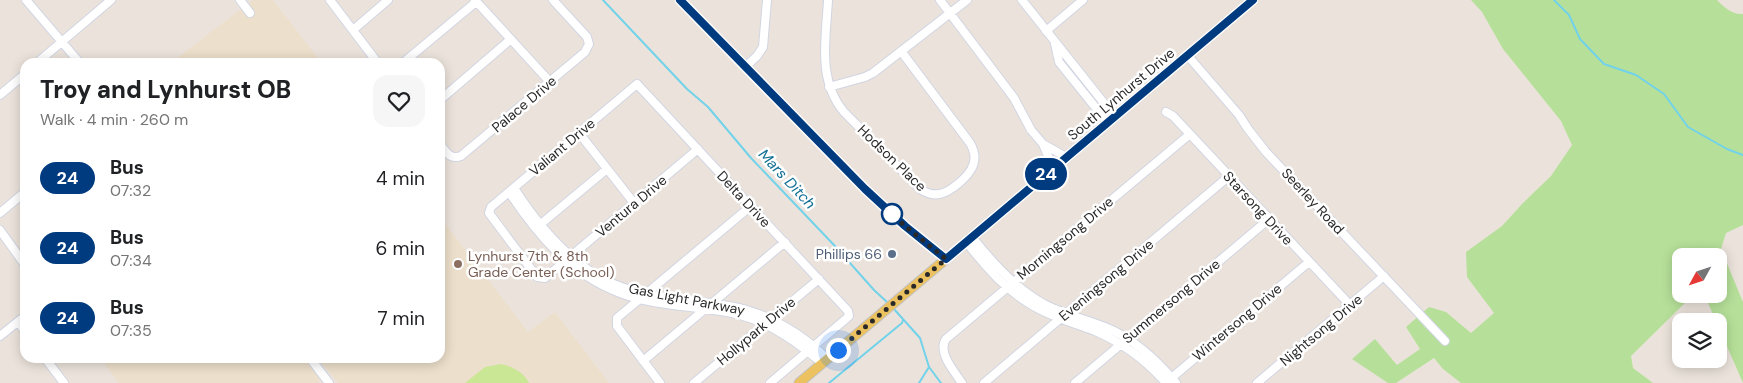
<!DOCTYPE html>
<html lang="en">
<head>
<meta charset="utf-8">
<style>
  body { margin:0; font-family:"DM Sans",sans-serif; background:#f6f6f6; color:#202124; height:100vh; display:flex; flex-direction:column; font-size:19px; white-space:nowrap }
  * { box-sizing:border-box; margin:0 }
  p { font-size:16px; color:#757577 }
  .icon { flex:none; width:28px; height:28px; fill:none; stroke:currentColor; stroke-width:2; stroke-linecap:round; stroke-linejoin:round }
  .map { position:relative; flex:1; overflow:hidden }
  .drawer { position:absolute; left:20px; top:58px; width:425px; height:305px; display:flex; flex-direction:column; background:#fff; border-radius:15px; box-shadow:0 2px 12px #0003 }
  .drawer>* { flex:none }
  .badge { padding:0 10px; border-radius:16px; font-size:18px; line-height:32px }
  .needle { width:32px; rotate:230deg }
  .buttons { position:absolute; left:1672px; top:248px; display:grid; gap:10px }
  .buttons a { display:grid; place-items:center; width:55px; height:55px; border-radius:10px; background:#fff; box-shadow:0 2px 12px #0003; font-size:25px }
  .you { position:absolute; width:25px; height:25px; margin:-12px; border:4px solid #fff; border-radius:50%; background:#1a73e8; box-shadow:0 0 0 8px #1a73e833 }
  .map>.badge { position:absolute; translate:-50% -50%; box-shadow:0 0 0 2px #fff }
  .round { display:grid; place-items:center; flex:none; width:52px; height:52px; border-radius:15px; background:#f6f6f6 }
  .summary { display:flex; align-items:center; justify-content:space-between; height:85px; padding:0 20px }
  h1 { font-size:24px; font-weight:800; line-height:38px }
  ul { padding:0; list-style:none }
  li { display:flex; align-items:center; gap:15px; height:70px; padding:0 20px }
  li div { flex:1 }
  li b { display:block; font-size:19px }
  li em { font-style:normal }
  li .badge { min-width:55px; font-weight:700; text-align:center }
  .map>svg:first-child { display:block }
  .education { fill:#ecdfcb }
  .green { fill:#b6e099 }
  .pitch { fill:#cae795 }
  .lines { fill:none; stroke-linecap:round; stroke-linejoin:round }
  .stream { stroke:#71d2ea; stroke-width:2 }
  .minor-casing { stroke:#d1d5e2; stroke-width:10 }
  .major-casing { stroke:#c3c3c3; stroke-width:11 }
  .minor { stroke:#fff; stroke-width:8 }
  .major { stroke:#ecc260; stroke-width:9 }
  .line-casing { stroke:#fff; stroke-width:11 }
  .line { stroke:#003b80; stroke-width:8 }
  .walk { stroke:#292929; stroke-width:5; stroke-dasharray:0 9 }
  .stop-dot { fill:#fff; stroke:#003b80; stroke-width:2.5 }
  .service-dot { fill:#5c6f8a; stroke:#fff; stroke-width:2 }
  .education-dot { fill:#8d6e63; stroke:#fff; stroke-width:2 }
  .labels { text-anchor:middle; stroke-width:5; stroke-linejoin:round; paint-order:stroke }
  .street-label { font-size:14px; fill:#292929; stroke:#fff }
  .service-label { font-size:14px; fill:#4e5e75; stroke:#fff; text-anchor:end }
  .education-label { font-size:14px; fill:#785e54; stroke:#fff; text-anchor:start }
  .water-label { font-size:15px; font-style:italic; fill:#117095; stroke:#fff }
</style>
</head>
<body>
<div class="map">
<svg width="1743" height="383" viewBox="0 0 1743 383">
  <rect width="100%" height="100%" fill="#ebe3db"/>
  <path class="education" d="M253,0H273L321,62H172Z
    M440,217L528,332L555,312L609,383H338L318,358H440Z
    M100,358H304L320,380L317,383H119Z"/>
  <path class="green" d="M1471,0H1717C1724,7 1732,15 1743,14V225L1726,233L1721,249L1743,302V383L1719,328V321H1716L1704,294H1719V256H1681V294H1694L1631,356L1633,368L1653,383H1461L1443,369L1434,358L1396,383H1388L1352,359L1375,339L1397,365L1420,349L1406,327L1429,307L1446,312L1471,333L1494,313L1467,277L1466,252L1502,226L1522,204L1551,176L1572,145L1561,121L1503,49L1482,12Z"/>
  <path class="pitch" d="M501,364C513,367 523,372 529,383H465L485,367Z"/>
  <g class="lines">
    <path class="stream" d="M603,0L687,89L708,107L751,158L833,244L874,290L888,303
      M1554,0L1569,15L1580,39L1604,64L1636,75L1664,94L1688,127L1727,149L1743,155
      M893,308L920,338L929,367L919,383
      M929,367L941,383
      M829,383L902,323L903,320"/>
    <g class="minor-casing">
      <path id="minor" d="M26,0L79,62
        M240,0L250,13
        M330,0L377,62
        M475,0L550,82
        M680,0L865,189L905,226L947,259
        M828,0C826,39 817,80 844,112L920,189C935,199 946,194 959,183C972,172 980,160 970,143L901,51
        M940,0L1014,98L1031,130L1043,144L1053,168
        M1022,0L1115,117
        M353,30L388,0
        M1046,31L1083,0
        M1055,44L1059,62L1108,123
        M1188,56L1239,115L1248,129L1266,152L1445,341
        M38,62L111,0
        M404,62L476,2
        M745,67L757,56L763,47L767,0
        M829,87L865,77L873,73L967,0
        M0,95L25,74
        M440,100L511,39
        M1166,112L1173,116L1350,305
        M579,133L634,203
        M440,144C446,152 450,160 461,156L585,52L589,44L587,37L553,0
        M1043,144L1066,157
        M698,149L545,278L537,277L489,213L491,207L637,84L848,311L849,316L847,318L770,383
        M514,188C537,224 565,258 603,279C645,301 694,298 739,308C772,316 804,335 827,359
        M509,192C537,234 571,275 620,293C660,308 700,305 740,315C771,323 798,343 822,363
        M0,213L25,192
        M536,228L607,169
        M0,230L25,265
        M972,237C993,263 1014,287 1044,304C1063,314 1085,319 1105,327C1132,338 1157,360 1176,383
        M966,242C988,269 1005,290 1035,307C1054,318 1075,323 1095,331C1123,343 1146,360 1166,383
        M18,322L25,331
        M0,336L25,316
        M45,358L64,383
        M310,358L329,383
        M643,361L785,242
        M1169,380L1309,262
        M660,383L617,326V318L751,206
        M694,383L819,279
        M962,383C954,371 937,352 946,339L1190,134
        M984,383L1228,177
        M1075,383L1269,219
        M1257,383L1384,276"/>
    </g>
    <g class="major-casing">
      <path id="major" d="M799,383L1253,0"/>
    </g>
    <use href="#minor" class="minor"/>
    <use href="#major" class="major"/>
  </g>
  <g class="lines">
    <g class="line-casing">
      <path id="line" d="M680,0L865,189L905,226L946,259L1253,0"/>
    </g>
    <use href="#line" class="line"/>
    <path class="walk" d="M838,350L946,259L905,226L892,214"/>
  </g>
  <circle class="stop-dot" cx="892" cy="214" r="10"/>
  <circle class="service-dot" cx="892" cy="254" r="5"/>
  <circle class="education-dot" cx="458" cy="264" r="5"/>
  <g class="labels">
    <g class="street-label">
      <text transform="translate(1121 94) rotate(-40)" y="5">South Lynhurst Drive</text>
      <text transform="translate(524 104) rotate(-40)" y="5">Palace Drive</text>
      <text transform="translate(562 147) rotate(-40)" y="5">Valiant Drive</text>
      <text transform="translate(892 158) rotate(44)" y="5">Hodson Place</text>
      <text transform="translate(744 199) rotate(47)" y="5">Delta Drive</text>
      <text transform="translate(1313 201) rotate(47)" y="5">Seerley Road</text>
      <text transform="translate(631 206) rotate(-40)" y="5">Ventura Drive</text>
      <text transform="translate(1258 208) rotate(47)" y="5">Starsong Drive</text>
      <text transform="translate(1065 238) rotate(-40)" y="5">Morningsong Drive</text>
      <text transform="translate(1106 280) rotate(-40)" y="5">Eveningsong Drive</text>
      <text transform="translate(687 299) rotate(11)" y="5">Gas Light Parkway</text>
      <text transform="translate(1171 301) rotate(-40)" y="5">Summersong Drive</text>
      <text transform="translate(1237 322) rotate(-40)" y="5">Wintersong Drive</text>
      <text transform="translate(1321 330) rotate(-40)" y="5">Nightsong Drive</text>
      <text transform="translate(756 331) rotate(-40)" y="5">Hollypark Drive</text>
    </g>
    <g class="service-label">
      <text x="882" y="259">Phillips 66</text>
    </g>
    <g class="education-label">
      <text x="468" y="261">Lynhurst 7th &amp; 8th<tspan x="468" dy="16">Grade Center (School)</tspan></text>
    </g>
    <g class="water-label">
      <text transform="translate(787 179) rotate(47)" y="5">Mars Ditch</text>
    </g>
  </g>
</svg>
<div class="buttons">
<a><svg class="needle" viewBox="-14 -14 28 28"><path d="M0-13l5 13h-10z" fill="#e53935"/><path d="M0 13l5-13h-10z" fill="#757577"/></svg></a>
<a><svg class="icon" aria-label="layers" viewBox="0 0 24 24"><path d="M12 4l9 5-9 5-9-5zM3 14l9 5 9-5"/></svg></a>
</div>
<div class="you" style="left:838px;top:350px"></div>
<b class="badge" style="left:1046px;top:174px;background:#003b80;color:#fff">24</b>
<section class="drawer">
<div class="summary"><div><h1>Troy and Lynhurst OB</h1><p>Walk · 4 min · 260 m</p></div><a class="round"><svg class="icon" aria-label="heart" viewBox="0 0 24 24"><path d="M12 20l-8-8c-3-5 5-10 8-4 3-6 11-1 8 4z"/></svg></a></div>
<ul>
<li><span class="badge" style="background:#003b80;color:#fff">24</span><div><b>Bus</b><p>07:32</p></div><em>4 min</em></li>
<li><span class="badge" style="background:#003b80;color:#fff">24</span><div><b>Bus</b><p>07:34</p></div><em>6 min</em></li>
<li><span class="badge" style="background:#003b80;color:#fff">24</span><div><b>Bus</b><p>07:35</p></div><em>7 min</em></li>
</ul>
</section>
</div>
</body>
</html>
